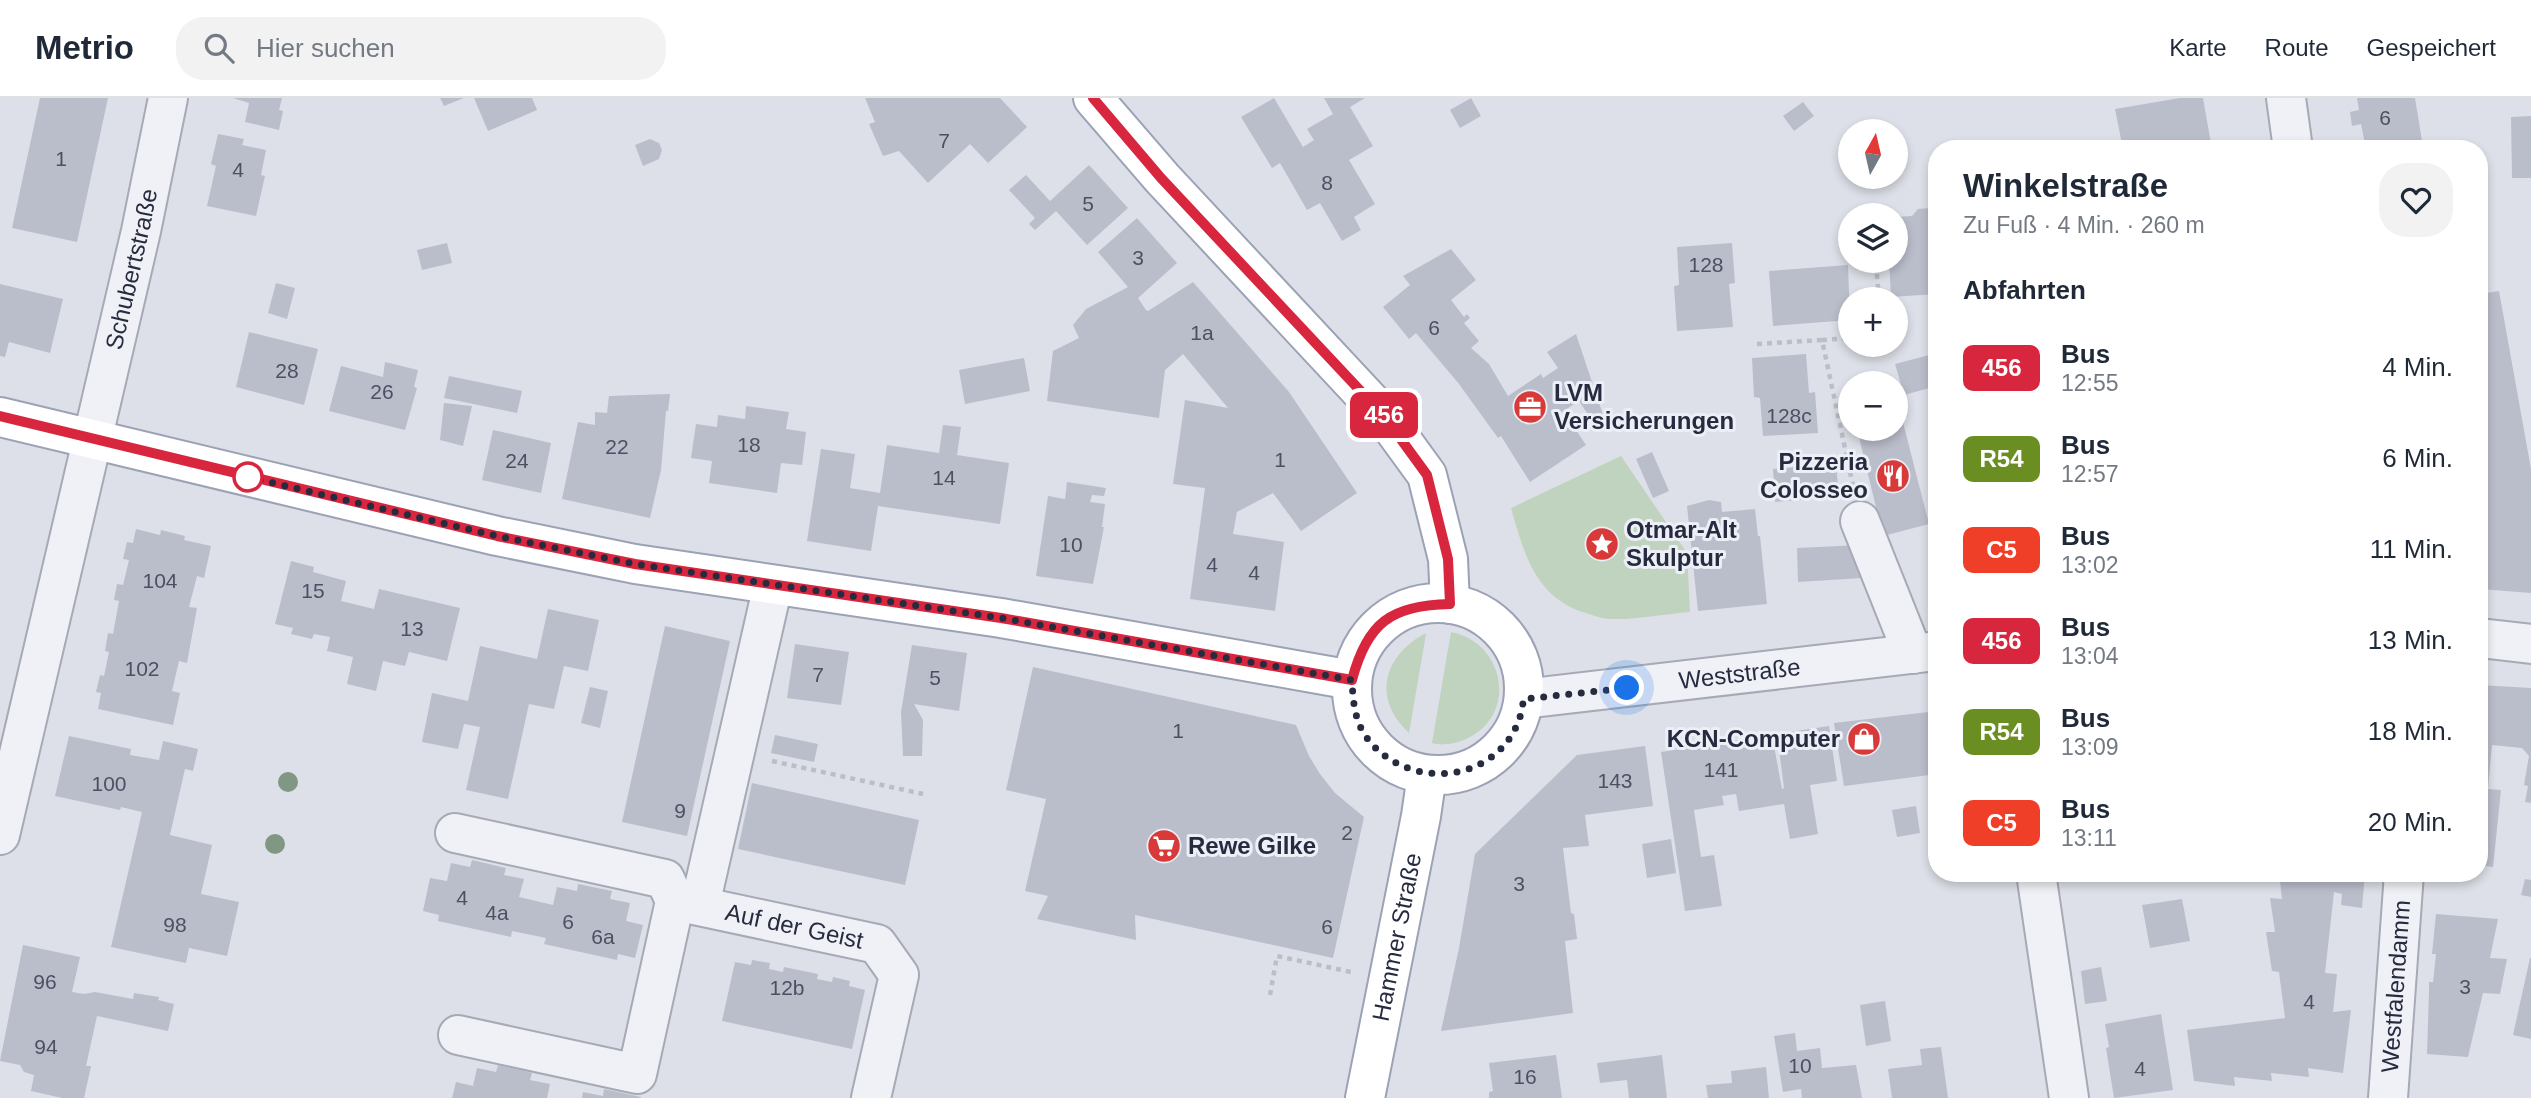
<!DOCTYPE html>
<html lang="de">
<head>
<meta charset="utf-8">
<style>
  body { margin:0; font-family:Arial,sans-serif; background:#f2f2f3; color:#1f2937; height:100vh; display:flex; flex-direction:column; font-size:26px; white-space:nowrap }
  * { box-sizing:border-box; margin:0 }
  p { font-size:23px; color:#747a83 }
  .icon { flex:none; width:38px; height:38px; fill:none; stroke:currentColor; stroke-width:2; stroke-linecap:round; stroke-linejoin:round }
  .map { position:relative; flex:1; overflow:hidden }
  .sheet { position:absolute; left:1928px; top:42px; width:560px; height:742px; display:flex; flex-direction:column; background:#fff; border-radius:28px; box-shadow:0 4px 10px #0003 }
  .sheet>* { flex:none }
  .badge { padding:0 14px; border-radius:10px; font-size:24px; line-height:46px }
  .needle { width:46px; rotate:8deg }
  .controls { position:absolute; left:1838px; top:21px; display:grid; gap:14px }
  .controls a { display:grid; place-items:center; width:70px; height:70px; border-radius:50%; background:#fff; box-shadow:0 4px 10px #0003; font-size:35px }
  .you { position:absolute; width:35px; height:35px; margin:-18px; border:5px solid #fff; border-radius:50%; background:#1a73e8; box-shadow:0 0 0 10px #1a73e833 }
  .map>.badge { position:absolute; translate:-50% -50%; box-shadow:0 0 0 4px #fff }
  h2 { padding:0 35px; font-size:26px; line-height:63px }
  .round { display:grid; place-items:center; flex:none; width:74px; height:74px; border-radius:28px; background:#f2f2f3 }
  .headline { display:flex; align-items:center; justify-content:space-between; height:119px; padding:0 35px }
  h1 { font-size:33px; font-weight:800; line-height:52px }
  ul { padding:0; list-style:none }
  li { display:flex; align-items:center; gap:21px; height:91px; padding:0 35px }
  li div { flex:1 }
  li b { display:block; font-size:26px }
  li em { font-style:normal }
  li .badge { min-width:77px; font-weight:700; text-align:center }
  header { display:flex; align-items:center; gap:42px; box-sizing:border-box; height:98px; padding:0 35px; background:#fff; border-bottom:2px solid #e0e1e3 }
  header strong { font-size:33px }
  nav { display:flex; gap:38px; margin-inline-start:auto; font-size:24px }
  .search { width:490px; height:63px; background:#f2f2f3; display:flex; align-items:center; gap:18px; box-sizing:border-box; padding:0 24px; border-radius:28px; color:#747a83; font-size:26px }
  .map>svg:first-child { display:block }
  .green { fill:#c0d3be }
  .building { fill:#babecb }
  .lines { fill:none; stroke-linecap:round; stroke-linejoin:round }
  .minor-casing { stroke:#a6aab6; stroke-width:42 }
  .major-casing { stroke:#9ca2b5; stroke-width:42 }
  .path { stroke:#bbbec7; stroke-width:4.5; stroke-dasharray:5 5; stroke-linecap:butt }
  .minor { stroke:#f0f1f6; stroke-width:38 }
  .major { stroke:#fff; stroke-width:38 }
  .tree { fill:#809784 }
  .line-casing { stroke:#fff; stroke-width:16 }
  .line { stroke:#d7263d; stroke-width:10 }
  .walk { stroke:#262b40; stroke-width:7; stroke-dasharray:0 12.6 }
  .stop-dot { fill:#fff; stroke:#d7263d; stroke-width:3.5 }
  .labels { text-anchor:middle; stroke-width:6; stroke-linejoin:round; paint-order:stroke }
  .number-label { font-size:21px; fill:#4b5063 }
  .street-label { font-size:24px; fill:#262b40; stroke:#edeff6 }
  .poi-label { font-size:24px; font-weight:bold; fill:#262b40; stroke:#edeff6; text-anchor:start }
</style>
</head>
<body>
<header>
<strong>Metrio</strong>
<div class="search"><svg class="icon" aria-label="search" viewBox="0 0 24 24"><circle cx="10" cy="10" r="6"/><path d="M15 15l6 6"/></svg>Hier suchen</div>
<nav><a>Karte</a><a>Route</a><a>Gespeichert</a></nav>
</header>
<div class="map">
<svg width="2531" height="1000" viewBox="0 0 2531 1000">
  <rect width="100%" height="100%" fill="#dde0e8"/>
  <path class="green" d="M1621,358L1687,455L1690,514C1664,516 1636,522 1610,521C1603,521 1596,518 1589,516C1536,502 1524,456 1511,410Z
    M1451,534C1507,545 1518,620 1464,642C1454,646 1442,648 1432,645Z
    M1424,536H1426L1409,635C1372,601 1383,559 1424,536Z"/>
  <path class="building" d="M40,0H108L77,144L12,130Z
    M233,0H282L279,12L283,13L279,32L245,24L249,5Z
    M440,0H464L444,8Z
    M474,0H532L537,12L488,33Z
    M865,0H1000L1027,29L988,65L970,46L928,85L899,53L883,58L869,26L875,24Z
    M1274,0L1303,49L1314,42L1307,31L1333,16L1324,0H1365L1350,9L1373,48L1349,62L1375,106L1354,119L1361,132L1342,143L1320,105L1307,112L1280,65L1272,70L1241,19Z
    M1471,0L1481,18L1460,30L1450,12Z
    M2180,0H2203L2212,51H2123L2115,11Z
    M2357,0H2415L2422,43L2366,51L2361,26L2352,28L2350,14L2359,12Z
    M1803,4L1814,18L1794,33L1783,18Z
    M2531,18V80H2512L2511,19Z
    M218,36L244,41L242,47L266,52L261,77L265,78L256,118L207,108L216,68L211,66Z
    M650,41L659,45L662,52L659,61L643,68L635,47Z
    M1089,67L1128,110L1087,147L1056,113L1035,132L1029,126L1035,120L1009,92L1026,77L1050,103Z
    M1931,110L1937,115V196L1891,199L1889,163H1895V119L1912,118L1918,111Z
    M1137,120L1177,165L1138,200L1146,212L1148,213L1193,184L1289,294L1357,395L1301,433L1273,395L1237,414L1233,436L1284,444L1275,513L1190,501L1205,390L1173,386L1185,302L1228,310L1183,256L1165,272L1159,320L1047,303L1053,253L1079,240L1073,227L1086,211L1128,189L1098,154Z
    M447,145L452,165L422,172L417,152Z
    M1732,145L1735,185L1729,186L1733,229L1677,233L1674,188L1679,187L1677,149Z
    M1451,151L1476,182L1451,202L1464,219L1467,216L1470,220L1464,225L1479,243L1471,250L1489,266L1508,298L1541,276L1543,280L1558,270L1547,254L1576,236L1603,317L1593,324L1579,303L1557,317L1566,330L1572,326L1586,347L1530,384L1501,338L1498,340L1459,286L1416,235L1409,241L1383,209L1410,187L1403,178Z
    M1848,167L1850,222L1773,228L1769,173Z
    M276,185L295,190L287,221L268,215Z
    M0,186L63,201L50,255L9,244L5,259L0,258Z
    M2499,193L2531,371V495L2480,491V196Z
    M249,234L318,251L304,307L236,289Z
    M1937,255V288L1904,297L1895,266Z
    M1806,256L1809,295L1815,294L1818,335L1763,338L1760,300L1754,299L1752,260Z
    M1024,260L1030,293L965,306L959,272Z
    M385,264L418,272L414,289L417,290L405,332L329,313L341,268L383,279Z
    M449,278L522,293L517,315L444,300Z
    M1895,293L1929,426L1883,438L1857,331H1895Z
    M670,296L668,313H666L661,372L650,420L562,401L578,324L595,327V314L607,315L609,298Z
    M444,305L472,308L463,348L440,342Z
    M746,308L789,314L786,331L806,334L802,367L781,365L777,395L709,385L712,363L691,360L696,326L717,329L718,317L745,321Z
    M943,327L961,329L957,357L1009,365L1000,426L878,408L871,453L807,443L821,351L855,356L850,390L880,395L887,347L939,355Z
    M493,332L551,345L541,395L482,382Z
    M1652,354L1669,393L1653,400L1636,361Z
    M1836,366L1839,399L1775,404L1773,371Z
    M1067,384L1106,390L1104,398L1092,397L1090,404L1105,406L1102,429H1104L1093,486L1036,478L1048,398L1065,401Z
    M1709,402L1721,404L1722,414L1755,411L1758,438H1760L1767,506L1698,513L1687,408Z
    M136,431L160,437L161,432L185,438L184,442L211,448L204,480L197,478L189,509L197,510L187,565L179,563L172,593L180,595L173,627L98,611L101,595L96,594L100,577L104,578L109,554L105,553L108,535L113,536L119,503L114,502L117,486L123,487L129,462L123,461L127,444L133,445Z
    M1860,447L1862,480L1798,484L1797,450Z
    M291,463L314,469L313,474L346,483L341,503L374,511L379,491L460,510L447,563L409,554L405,568L383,563L376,593L347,586L353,559L327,553L330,539L314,536L312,541L291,536L293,530L275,526Z
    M548,511L599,522L588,573L564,568L554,611L529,606L508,701L466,692L480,629L464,626L458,651L422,644L432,595L468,603L480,548L537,561Z
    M665,528L730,543L687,738L622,724Z
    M795,546L849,554L841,607L787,600Z
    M912,547L967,555L959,613L914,606L923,622L922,658H903L901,614Z
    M1033,569L1296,627L1309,658L1320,676L1335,695L1364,719L1333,860L1135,817L1136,842L1037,821L1048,798L1025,793L1046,701L1006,692Z
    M2480,587L2531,590V705L2525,704L2528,688L2524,687L2529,658L2522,650L2492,647L2488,691L2501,692L2493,769L2480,767Z
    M590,589L608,593L600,630L581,625Z
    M1937,613V676L1844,688L1834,625Z
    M1829,628L1837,683L1810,687L1818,736L1790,741L1784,706L1739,713L1736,696L1722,698L1724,707L1694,712L1701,759L1714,757L1722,808L1685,813L1661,654L1772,637L1782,691L1784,690L1777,636Z
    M775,637L818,646L814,664L771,655Z
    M69,638L131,651L130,657L159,662L163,643L198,651L193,673L185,671L170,737L212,747L201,796L239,804L227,858L189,850L186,865L111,849L142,714L121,709L120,712L55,698Z
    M1645,648L1653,708L1585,717L1589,748L1563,750L1571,815L1574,816L1577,841L1565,843L1573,915L1441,933L1459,850L1475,756L1577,657Z
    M752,685L919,722L905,787L738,751Z
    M1916,708L1920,735L1897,739L1892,712Z
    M1671,741L1676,775L1647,780L1642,746Z
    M472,762L506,770L504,777L524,781L519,799L553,807L557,789L577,793L578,786L612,793L610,801L630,805L626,823L643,827L635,860L618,856L617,862L544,846L546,840L512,833L511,839L438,823L439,817L423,813L430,780L447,783L451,765L470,769Z
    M2279,775H2365L2362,810L2341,807L2342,796L2334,794L2325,875L2337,876L2333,914L2351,912L2343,975L2308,970L2309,979L2271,975L2272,983L2234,979L2235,988L2194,983L2187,932L2285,920L2279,874L2272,873L2266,834H2275L2270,800L2282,801Z
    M2525,781L2531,782V799L2521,797Z
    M2182,801L2190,843L2150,850L2142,807Z
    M2436,816L2498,821L2490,860L2507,861L2500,896L2483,895L2468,959L2427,956L2429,893V884H2433L2436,856H2432Z
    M23,847L80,859L72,894L84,896L95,894L133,901L134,895L159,899L158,902L174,906L168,933L97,918L86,968H91L84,1000H62L31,993L34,977L24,974L20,967L0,963Z
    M2530,860H2531V941L2513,937Z
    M752,862L770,865L769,871L783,874L784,869L818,876L817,881L832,884L833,879L850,883L849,888L865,892L852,951L722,923L735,864L751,867Z
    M2101,869L2107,903L2085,906L2081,873Z
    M1885,903L1891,943L1866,948L1860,907Z
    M2161,916L2173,992L2114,1000L2106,950L2109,949L2105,926Z
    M1795,935L1797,953L1820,950L1822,970L1856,967L1862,1000H1802L1801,991L1783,994L1774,938Z
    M1941,949L1948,1000H1892L1888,971L1922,967L1920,951Z
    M1556,957L1562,1000H1489V994L1493,993L1489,965Z
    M1662,957L1667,1000H1629L1627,982L1600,985L1597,965Z
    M498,967L532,975L530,982L550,986L547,1000H452L456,984L473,988L477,970L496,974Z
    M1766,969L1769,1000H1708L1706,987L1732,985L1731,973Z
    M604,991L641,999V1000H582L583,994L603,998Z"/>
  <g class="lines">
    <g class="minor-casing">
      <g id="minor">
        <path d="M2286,0L2293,51"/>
        <path d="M1860,423L1913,556"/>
        <path d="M2480,540L2531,546"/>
        <path id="s1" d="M1524,601L1937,553"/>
        <path d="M455,735L665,781L675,803L637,976L458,937"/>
        <path id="s2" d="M0,737L141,133L168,0"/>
        <path d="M2036,775L2069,1000"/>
        <path id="s3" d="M675,803L877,846L899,877L871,1000"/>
        <path d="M700,807L773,487"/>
        <path id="s4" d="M2388,1000L2404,775"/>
      </g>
    </g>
    <g class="major-casing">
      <g id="major">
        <path d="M1093,0L1162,80L1384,318L1427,377L1448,461L1450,506"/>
        <path d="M0,319L497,438L635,466L1001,520L1352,582"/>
        <circle cx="1438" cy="591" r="86"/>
        <path id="s5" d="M1365,1000L1421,718L1427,677"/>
      </g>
    </g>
    <path class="path" d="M1876,166L1879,201
      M1822,242L1850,240
      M1757,246L1822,242L1853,388
      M772,663L923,696
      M1270,897L1277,858L1351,874"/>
    <use href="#minor" class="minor"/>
    <use href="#major" class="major"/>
  </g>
  <g class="tree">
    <circle cx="288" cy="684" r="10"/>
    <circle cx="275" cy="746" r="10"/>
  </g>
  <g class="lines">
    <g class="line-casing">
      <path id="line" d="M0,318L497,438L635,466L1001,520L1352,582C1367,525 1391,507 1450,506L1448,461L1427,377L1384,318L1161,80L1093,0"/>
    </g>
    <use href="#line" class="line"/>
    <path class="walk" d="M248,379L497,438L635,466L1001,520L1352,582C1353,601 1354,618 1363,634C1398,691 1489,690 1517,627C1521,619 1522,609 1524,601L1627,590"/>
  </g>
  <defs>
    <g id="office-disc" transform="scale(1.75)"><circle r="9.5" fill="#d73a39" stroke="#edeff6"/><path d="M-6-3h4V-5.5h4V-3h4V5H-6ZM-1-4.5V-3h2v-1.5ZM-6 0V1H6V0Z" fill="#fff"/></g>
    <g id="restaurant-disc" transform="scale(1.75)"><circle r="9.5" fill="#d73a39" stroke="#edeff6"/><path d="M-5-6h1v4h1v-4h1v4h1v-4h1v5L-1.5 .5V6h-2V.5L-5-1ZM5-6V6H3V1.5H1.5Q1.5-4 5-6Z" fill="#fff"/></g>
    <g id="sight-disc" transform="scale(1.75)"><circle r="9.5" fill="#d73a39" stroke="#edeff6"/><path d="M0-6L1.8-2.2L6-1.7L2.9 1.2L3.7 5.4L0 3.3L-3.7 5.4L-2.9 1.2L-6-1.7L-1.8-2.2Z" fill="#fff"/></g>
    <g id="shop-disc" transform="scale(1.75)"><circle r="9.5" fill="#d73a39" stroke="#edeff6"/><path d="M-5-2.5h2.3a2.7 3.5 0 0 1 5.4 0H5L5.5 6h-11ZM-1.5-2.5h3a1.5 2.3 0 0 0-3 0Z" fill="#fff"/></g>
    <g id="supermarket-disc" transform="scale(1.75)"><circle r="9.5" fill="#d73a39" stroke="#edeff6"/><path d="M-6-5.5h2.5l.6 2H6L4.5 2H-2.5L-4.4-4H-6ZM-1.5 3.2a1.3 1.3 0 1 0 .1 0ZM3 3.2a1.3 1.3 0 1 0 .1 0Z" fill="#fff"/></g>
  </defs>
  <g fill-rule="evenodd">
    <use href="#office-disc" x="1530" y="309"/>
    <use href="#restaurant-disc" x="1893" y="378"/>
    <use href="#sight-disc" x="1602" y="446"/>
    <use href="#shop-disc" x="1864" y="641"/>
    <use href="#supermarket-disc" x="1164" y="748"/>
  </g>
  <circle class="stop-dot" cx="248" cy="379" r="14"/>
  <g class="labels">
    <g class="number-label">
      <text x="2385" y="27">6</text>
      <text x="944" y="50">7</text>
      <text x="61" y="68">1</text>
      <text x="238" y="79">4</text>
      <text x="1327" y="92">8</text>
      <text x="1088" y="113">5</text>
      <text x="1138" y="167">3</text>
      <text x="1706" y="174">128</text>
      <text x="1434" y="237">6</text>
      <text x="1202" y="242">1a</text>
      <text x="287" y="280">28</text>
      <text x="382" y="301">26</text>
      <text x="1789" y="325">128c</text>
      <text x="749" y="354">18</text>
      <text x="617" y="356">22</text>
      <text x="1280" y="369">1</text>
      <text x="517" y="370">24</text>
      <text x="944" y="387">14</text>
      <text x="1071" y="454">10</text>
      <text x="1212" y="474">4</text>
      <text x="1254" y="482">4</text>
      <text x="160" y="490">104</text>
      <text x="313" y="500">15</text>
      <text x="412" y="538">13</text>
      <text x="142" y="578">102</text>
      <text x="818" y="584">7</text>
      <text x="935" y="587">5</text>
      <text x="1178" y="640">1</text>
      <text x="1721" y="679">141</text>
      <text x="1615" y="690">143</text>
      <text x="109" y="693">100</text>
      <text x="680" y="720">9</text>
      <text x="1347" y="742">2</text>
      <text x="1519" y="793">3</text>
      <text x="462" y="807">4</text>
      <text x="497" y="822">4a</text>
      <text x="568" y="831">6</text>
      <text x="175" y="834">98</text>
      <text x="1327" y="836">6</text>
      <text x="603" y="846">6a</text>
      <text x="45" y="891">96</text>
      <text x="2465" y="896">3</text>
      <text x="787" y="897">12b</text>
      <text x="2309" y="911">4</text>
      <text x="46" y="956">94</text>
      <text x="1800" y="975">10</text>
      <text x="2140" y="978">4</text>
      <text x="1525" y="986">16</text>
    </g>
    <g class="street-label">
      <text dy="8" stroke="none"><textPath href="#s2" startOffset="581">Schubertstraße</textPath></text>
      <text dy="8" stroke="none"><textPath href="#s1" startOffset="217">Weststraße</textPath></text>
      <text dy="8" stroke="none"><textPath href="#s3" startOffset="122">Auf der Geist</textPath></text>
      <text dy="8" stroke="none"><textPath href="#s5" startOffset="164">Hammer Straße</textPath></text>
      <text dy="8" stroke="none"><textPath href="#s4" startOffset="112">Westfalendamm</textPath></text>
    </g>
    <g class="poi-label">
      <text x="1554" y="303">LVM<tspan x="1554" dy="28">Versicherungen</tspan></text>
      <text x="1868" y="372" text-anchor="end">Pizzeria<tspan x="1868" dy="28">Colosseo</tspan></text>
      <text x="1626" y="440">Otmar-Alt<tspan x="1626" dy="28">Skulptur</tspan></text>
      <text x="1840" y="649" text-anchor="end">KCN-Computer</text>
      <text x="1188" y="756">Rewe Gilke</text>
    </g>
  </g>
</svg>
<div class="controls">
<a><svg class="needle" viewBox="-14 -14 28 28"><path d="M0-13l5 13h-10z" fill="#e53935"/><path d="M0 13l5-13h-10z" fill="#747a83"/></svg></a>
<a><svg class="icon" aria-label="layers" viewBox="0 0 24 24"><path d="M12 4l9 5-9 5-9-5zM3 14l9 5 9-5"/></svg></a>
<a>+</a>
<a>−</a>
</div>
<div class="you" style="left:1627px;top:590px"></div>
<b class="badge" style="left:1384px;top:317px;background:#d7263d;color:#fff">456</b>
<section class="sheet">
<div class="headline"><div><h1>Winkelstraße</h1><p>Zu Fuß · 4 Min. · 260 m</p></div><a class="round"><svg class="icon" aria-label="heart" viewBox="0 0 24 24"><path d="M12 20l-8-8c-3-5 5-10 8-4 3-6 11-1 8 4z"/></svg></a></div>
<h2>Abfahrten</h2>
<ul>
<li><span class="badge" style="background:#d7263d;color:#fff">456</span><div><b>Bus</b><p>12:55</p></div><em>4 Min.</em></li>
<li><span class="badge" style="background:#6b8e23;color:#fff">R54</span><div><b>Bus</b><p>12:57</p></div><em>6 Min.</em></li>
<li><span class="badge" style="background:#f03f29;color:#fff">C5</span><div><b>Bus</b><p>13:02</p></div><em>11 Min.</em></li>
<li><span class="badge" style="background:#d7263d;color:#fff">456</span><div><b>Bus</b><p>13:04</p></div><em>13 Min.</em></li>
<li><span class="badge" style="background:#6b8e23;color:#fff">R54</span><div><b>Bus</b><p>13:09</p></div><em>18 Min.</em></li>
<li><span class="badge" style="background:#f03f29;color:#fff">C5</span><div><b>Bus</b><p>13:11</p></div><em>20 Min.</em></li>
</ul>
</section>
</div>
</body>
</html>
